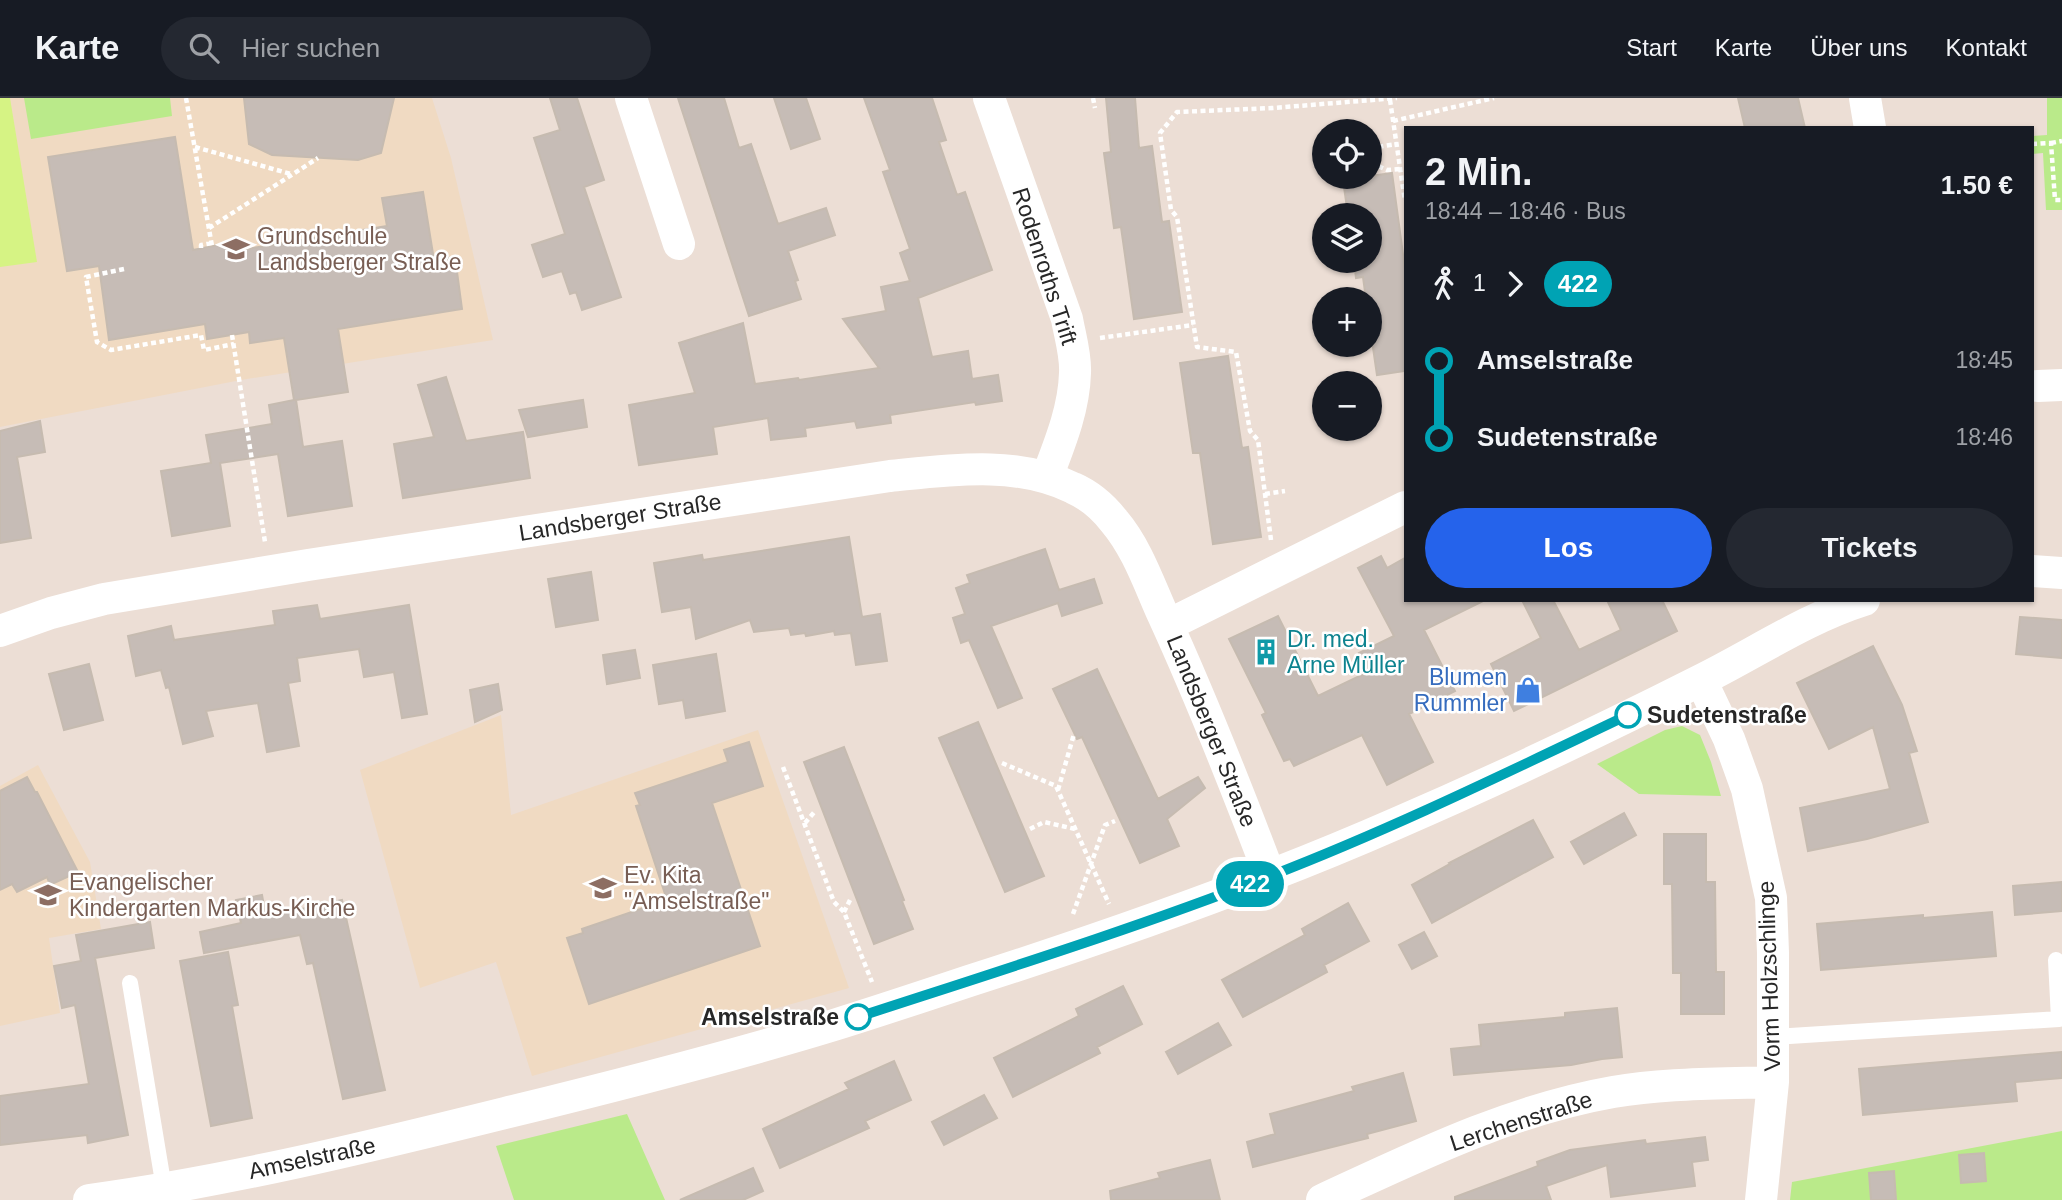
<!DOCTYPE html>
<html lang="de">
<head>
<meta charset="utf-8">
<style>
  body { margin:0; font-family:Helvetica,sans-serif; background:#242831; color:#f1f3f6; height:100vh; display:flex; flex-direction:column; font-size:26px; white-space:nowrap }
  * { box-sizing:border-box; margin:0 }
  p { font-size:23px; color:#9ea1a6 }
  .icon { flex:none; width:38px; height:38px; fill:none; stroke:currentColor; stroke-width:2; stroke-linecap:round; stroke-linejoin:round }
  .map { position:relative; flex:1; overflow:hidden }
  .panel { position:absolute; left:1404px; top:28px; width:630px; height:476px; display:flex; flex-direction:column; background:#171b24; border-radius:0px; box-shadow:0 2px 5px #0004 }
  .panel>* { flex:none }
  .badge { padding:0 14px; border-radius:23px; font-size:24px; line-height:46px }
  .tools { position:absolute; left:1312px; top:21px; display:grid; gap:14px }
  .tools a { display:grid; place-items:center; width:70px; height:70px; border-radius:50%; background:#171b24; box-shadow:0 2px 5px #0004; font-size:35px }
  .map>.badge { position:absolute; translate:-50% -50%; box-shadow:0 0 0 4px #fff }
  .legs { display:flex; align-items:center; gap:10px; height:77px; padding:0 21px; font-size:23px }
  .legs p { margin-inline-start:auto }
  .headline { display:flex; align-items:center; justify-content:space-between; height:119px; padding:0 21px }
  h1 { font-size:38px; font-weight:800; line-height:52px }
  .button { display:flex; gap:14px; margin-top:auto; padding:14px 21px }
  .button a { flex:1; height:80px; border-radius:42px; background:#2563eb; color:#fff; font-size:28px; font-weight:800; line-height:80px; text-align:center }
  .button a+a { background:#242831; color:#f1f3f6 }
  ul { padding:0 21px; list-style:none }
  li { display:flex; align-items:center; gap:24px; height:77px; font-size:26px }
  li i { display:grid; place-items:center; width:10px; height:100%; margin:0 9px; background:currentColor }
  li i::after { content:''; width:18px; height:18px; margin:-9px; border:5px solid; border-radius:50%; background:#171b24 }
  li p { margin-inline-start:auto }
  li:first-child i { background:linear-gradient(#0000 50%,currentColor 0) }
  li:last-child i { background:linear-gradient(currentColor 50%,#0000 0) }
  header { display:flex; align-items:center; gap:42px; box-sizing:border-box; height:98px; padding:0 35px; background:#171b24; border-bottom:2px solid #363941 }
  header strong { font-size:33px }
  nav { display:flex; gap:38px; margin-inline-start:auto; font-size:24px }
  .search { width:490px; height:63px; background:#242831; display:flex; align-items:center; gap:18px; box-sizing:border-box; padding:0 24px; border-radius:38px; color:#9ea1a6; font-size:26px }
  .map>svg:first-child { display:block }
  .education { fill:#f0dac2 }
  .green { fill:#baea8a }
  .pitch { fill:#d6f384 }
  .building { fill:#c6bcb6; stroke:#c6bbb0; stroke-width:2 }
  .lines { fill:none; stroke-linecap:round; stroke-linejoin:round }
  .path { stroke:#fff; stroke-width:4.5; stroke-dasharray:5 3.5; stroke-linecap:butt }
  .service { stroke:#fff; stroke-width:16 }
  .minor { stroke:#fff; stroke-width:32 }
  .line-1-casing { stroke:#fff; stroke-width:16 }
  .line-1 { stroke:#00a3b4; stroke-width:10 }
  .stop-1-dot { fill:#fff; stroke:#00a3b4; stroke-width:3.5 }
  .labels { text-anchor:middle; stroke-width:5; stroke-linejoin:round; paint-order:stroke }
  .education-label { font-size:23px; fill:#785e54; stroke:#fff; text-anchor:start }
  .street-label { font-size:23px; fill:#272727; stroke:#fff }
  .culture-label { font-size:23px; fill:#0d838f; stroke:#fff; text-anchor:start }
  .shop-label { font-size:23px; fill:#366cbe; stroke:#fff; text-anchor:end }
  .stop-label { font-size:23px; font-weight:bold; fill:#272727; stroke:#fff; text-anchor:start }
</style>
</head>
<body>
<header>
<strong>Karte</strong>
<div class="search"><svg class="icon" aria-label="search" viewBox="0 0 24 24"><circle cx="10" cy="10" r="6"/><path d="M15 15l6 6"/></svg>Hier suchen</div>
<nav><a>Start</a><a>Karte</a><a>Über uns</a><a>Kontakt</a></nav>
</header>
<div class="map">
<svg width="2062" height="1102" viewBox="0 0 2062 1102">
  <rect width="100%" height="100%" fill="#ecded5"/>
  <path class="education" d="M0,0H432L451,60L493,242L241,282L0,329Z
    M501,617L511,717L758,632L849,890L532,978L496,864L420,890L360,672Z
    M38,667L90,764L101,831L49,840L60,915L0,928V688Z"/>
  <path class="green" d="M24,0H170L172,18L31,41Z
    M2047,0H2062V112H2046L2043,55L2032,56V38L2047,37Z
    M1682,628L1700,637L1711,664L1721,698L1639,696L1597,666L1665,632Z
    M627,1016L665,1102H514L496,1048Z
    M2062,1033V1102H1790L1792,1084Z"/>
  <path class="pitch" d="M0,0H10L37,164L0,169Z"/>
  <path class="building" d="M244,0H394L381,55L358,62L272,57L249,46Z
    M550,0H577L604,82L584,89L621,199L582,212L576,194L570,196L562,173L543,179L532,147L565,136L534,40L560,32Z
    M678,0H724L739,50L751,46L778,126L826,110L835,137L788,153L798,182L795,183L801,201L749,218Z
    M774,0H806L820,41L791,51Z
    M864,0H932L946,42L939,44L957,97L965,94L992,172L918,200L932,259L968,253L972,281L998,277L1002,303L976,307L975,304L890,317L891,325L857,330L855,323L805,330L806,338L771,342L768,320L713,329L717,356L639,367L629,307L695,295L679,245L743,225L755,286L798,280L799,282L879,270L843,221L886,213L881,189L910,183L900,155L910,151L883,74L890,72Z
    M1106,0H1135L1139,50L1152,48L1162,124L1169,123L1182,214L1134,221L1121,129L1114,130L1104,55L1111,54Z
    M1738,0H1798L1805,30H1745Z
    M175,39L193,152L234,144L235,153L387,128L382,100L423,94L434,162L455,159L462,211L338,231L348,294L296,302L303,349L342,343L352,408L288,418L278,356L220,365L230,428L172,438L161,373L211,365L206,337L272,326L269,307L294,302L284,240L250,245L249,234L207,241L205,226L109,242L99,168L67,173L48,59Z
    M1392,75L1405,171V273L1377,277L1370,229V201H1366L1363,179L1356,180L1354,163H1370V117H1348L1343,82Z
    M1228,258L1242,350L1248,349L1261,439L1213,446L1200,355H1193L1180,265Z
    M446,279L466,343L523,334L530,380L403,400L394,346L434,339L418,287Z
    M583,302L587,329L528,339L519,312Z
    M40,323L45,354L17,359L31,440L0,445V333Z
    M849,439L862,519L880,516L887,563L856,567L851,535L835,537L834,533L806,538L805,535L791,537L789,530L754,534L750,522L696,541L691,509L662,514L654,465L702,457L703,462Z
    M1045,451L1059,492L1094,481L1102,505L1062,518L1058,505L991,528L1022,600L998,610L969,542L961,545L953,520L965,516L956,490L970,485L967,477Z
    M1381,458L1387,470L1405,460V502H1485L1424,532L1455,593L1409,616L1433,664L1387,687L1362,637L1294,668L1290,661L1284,663L1262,617L1266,615L1229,541L1278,518L1318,598L1368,574L1359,555L1394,538L1358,470Z
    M591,474L598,522L556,529L548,481Z
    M1522,502H1553L1579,552L1621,532L1607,502H1662L1677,533L1514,613L1491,566L1541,540Z
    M317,507L320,521L409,507L427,616L402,620L394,574L364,579L359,551L297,560L300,583L288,585L299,648L267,654L258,605L206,613L213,638L183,646L169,589L166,590L161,572L136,578L128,538L171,528L174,542L275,527L273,513Z
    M2020,519L2062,522V560L2016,556Z
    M1873,548L1902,607L1917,653L1909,655L1928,724L1867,741L1808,753L1800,710L1890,691L1873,629L1829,651L1797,585Z
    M635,552L640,580L607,586L603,557Z
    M716,556L725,613L686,620L683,602L659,606L653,567Z
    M89,566L103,622L64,632L49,576Z
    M1097,571L1158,701L1198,679L1205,690L1167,721L1179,748L1140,765L1082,639L1077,641L1053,591Z
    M498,586L502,612L475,624L470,592Z
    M978,624L1044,778L1005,794L939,640Z
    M749,644L763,688L712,705L760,848L589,906L567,840L583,835L582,831L667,802L636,708L640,707L635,695L728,664L724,652Z
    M844,649L904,802L902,803L913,831L874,846L804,664Z
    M27,679L35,694H37L78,774L50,787L47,779L17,794L12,786L0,792V693Z
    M1624,715L1636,737L1584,766L1571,744Z
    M1533,722L1553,759L1432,825L1412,787L1450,766L1449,765Z
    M1664,736H1706V784H1715L1716,874H1724V916H1681V875H1673L1672,786H1664Z
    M2062,784V813L2015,817L2013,788Z
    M262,797L266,819L342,802L385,992L343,1001L313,865L307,866L300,837L204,855L200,834L241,825L236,802Z
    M1348,805L1369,843L1324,867L1327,874L1243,919L1222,882L1305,837L1302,831Z
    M1992,814L1996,858L1821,872L1817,826L1923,817V820Z
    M150,824L154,850L95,860L128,1037L88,1045L87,1037L0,1047V998L89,986L75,907L62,910L54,868L81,863L76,837Z
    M1424,834L1437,858L1412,871L1399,847Z
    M228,854L238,907L232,908L252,1020L211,1028L180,863Z
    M1123,888L1142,926L1097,949L1100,955L1013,999L994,960L1079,918L1076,911Z
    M1617,910L1622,959L1602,961L1571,967L1454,977L1451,951L1481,948L1479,927L1565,919V915Z
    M1218,925L1231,947L1178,976L1166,954Z
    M2062,954V980L2015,984L2017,1003L1863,1017L1859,971Z
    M894,963L911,1002L865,1023L869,1030L780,1070L763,1031L849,991L845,985Z
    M1403,975L1416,1023L1367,1036L1368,1040L1253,1069L1247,1044L1275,1036L1270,1016L1354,993L1352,989Z
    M984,997L997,1020L944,1047L932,1024Z
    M1705,1039L1708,1062L1692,1064L1695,1088L1611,1099L1607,1067L1546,1088L1551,1102H1455V1099L1538,1068L1537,1064L1570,1052L1645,1042L1646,1046Z
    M1984,1055L1986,1083L1961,1085L1959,1057Z
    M1210,1062L1220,1102H1111L1110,1093L1160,1080L1158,1075Z
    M753,1070L763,1093L743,1102H680Z
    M1894,1073L1896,1102H1871L1869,1075Z"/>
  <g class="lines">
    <path class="path" d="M186,0L212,148
      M1093,0L1095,10
      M1390,2L1405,103
      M1393,23L1494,0
      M2051,45L2062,43
      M2032,46L2051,45L2055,102H2062
      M195,49L291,76
      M1370,50L1397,46
      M1370,69L1378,68L1387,72L1400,71
      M209,130L318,60
      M201,150V147L212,145
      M124,171L86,179L97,244L111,252L201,237L204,252L234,246
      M232,237L265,444
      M1100,240L1193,227
      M1265,396L1285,393
      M1271,442L1258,342L1250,333L1236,254L1197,249L1177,119L1171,112L1160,35L1177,14L1273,10L1397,0
      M1002,665L1056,688L1109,806
      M783,669L834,804L844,814L872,884
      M1058,692L1074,636
      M805,725L816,712
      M1030,731L1044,724L1075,731
      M844,814L850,802
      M1073,816L1105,727L1115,723"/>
    <path class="service" d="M130,885L164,1090
      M1773,939L2059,921L2056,862"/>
    <path class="minor" d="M631,0L679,146
      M989,0L1067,221C1070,238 1076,257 1075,275C1074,311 1060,345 1047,379
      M1865,0L1870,30
      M2038,288L2062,287
      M2032,473L2062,475
      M1168,527L1405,409
      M0,533L51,515L104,501L308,467L890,378C950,372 1016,362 1073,390C1089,397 1103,409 1114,423C1137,450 1149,486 1163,517C1202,602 1237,691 1270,778
      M1701,582L1729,641L1747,691L1771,800L1773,855V984L1761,1102
      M89,1102C229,1083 368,1049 505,1015C615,988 726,960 834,927C879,913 924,898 969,883C1113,837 1256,787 1395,726C1499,681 1602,632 1703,581C1757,554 1807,520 1864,502
      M1322,1102C1415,1059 1510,1012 1613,994C1666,985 1720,986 1773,984"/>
  </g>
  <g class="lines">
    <g class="line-1-casing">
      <path id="line-1" d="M858,919C996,874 1134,831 1270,778C1392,731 1510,673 1628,617"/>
    </g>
    <use href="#line-1" class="line-1"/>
  </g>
  <defs>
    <g id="school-bare" transform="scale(2.1)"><path d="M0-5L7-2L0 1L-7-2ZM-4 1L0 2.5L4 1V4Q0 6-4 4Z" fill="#8d6e63" stroke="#fff" stroke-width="2.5" paint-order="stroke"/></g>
    <g id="building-bare" transform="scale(2.1)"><path d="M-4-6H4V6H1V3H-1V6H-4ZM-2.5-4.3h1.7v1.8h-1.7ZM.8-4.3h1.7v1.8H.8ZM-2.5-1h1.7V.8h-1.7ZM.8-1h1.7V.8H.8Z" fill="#0f9aa8" stroke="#fff" stroke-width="2.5" paint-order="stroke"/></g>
    <g id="shop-bare" transform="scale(2.1)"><path d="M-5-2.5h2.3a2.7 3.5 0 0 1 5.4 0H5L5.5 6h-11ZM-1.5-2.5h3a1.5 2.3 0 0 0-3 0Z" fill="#3f7fe0" stroke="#fff" stroke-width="2.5" paint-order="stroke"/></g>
  </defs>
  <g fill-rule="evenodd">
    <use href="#school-bare" x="236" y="151"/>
    <use href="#building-bare" x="1266" y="554"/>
    <use href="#shop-bare" x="1528" y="592"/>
    <use href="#school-bare" x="603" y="790"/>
    <use href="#school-bare" x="48" y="797"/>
  </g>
  <g class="stop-1-dot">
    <circle cx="1628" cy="617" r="12"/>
    <circle cx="858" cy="919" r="12"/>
  </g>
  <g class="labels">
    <g class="education-label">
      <text x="257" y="146">Grundschule<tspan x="257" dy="26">Landsberger Straße</tspan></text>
      <text x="624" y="785">Ev. Kita<tspan x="624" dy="26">"Amselstraße"</tspan></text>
      <text x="69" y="792">Evangelischer<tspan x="69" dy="26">Kindergarten Markus-Kirche</tspan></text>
    </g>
    <g class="street-label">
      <text transform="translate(1045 168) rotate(72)" y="8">Rodenroths Trift</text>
      <text transform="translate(620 419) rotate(-9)" y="8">Landsberger Straße</text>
      <text transform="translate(1212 633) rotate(68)" y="8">Landsberger Straße</text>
      <text transform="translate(1769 878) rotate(-92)" y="8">Vorm Holzschlinge</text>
      <text transform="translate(1521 1023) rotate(-18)" y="8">Lerchenstraße</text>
      <text transform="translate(312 1060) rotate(-12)" y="8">Amselstraße</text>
    </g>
    <g class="culture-label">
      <text x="1287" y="549">Dr. med.<tspan x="1287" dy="26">Arne Müller</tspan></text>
    </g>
    <g class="shop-label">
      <text x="1507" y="587">Blumen<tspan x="1507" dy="26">Rummler</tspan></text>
    </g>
    <g class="stop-label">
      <text x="1647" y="625">Sudetenstraße</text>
      <text x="839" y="927" text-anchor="end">Amselstraße</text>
    </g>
  </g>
</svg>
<div class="tools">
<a><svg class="icon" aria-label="locate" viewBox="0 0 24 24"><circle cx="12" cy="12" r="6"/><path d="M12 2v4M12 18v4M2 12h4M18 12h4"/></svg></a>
<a><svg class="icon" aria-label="layers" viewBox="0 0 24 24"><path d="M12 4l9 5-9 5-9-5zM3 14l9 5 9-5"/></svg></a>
<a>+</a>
<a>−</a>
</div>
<b class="badge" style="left:1250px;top:786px;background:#00a3b4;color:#fff">422</b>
<section class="panel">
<div class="headline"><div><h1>2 Min.</h1><p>18:44 – 18:46 · Bus</p></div><b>1.50 €</b></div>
<div class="legs"><svg class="icon" aria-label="walk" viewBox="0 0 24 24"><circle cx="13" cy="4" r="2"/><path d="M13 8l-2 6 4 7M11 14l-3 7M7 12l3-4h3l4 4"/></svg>1<svg class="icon" aria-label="forward" viewBox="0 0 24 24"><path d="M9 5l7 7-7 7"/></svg><b class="badge" style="background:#00a3b4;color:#fff">422</b></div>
<ul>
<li><i style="color:#00a3b4"></i><b>Amselstraße</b><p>18:45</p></li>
<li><i style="color:#00a3b4"></i><b>Sudetenstraße</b><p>18:46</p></li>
</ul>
<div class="button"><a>Los</a><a>Tickets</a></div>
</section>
</div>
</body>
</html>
